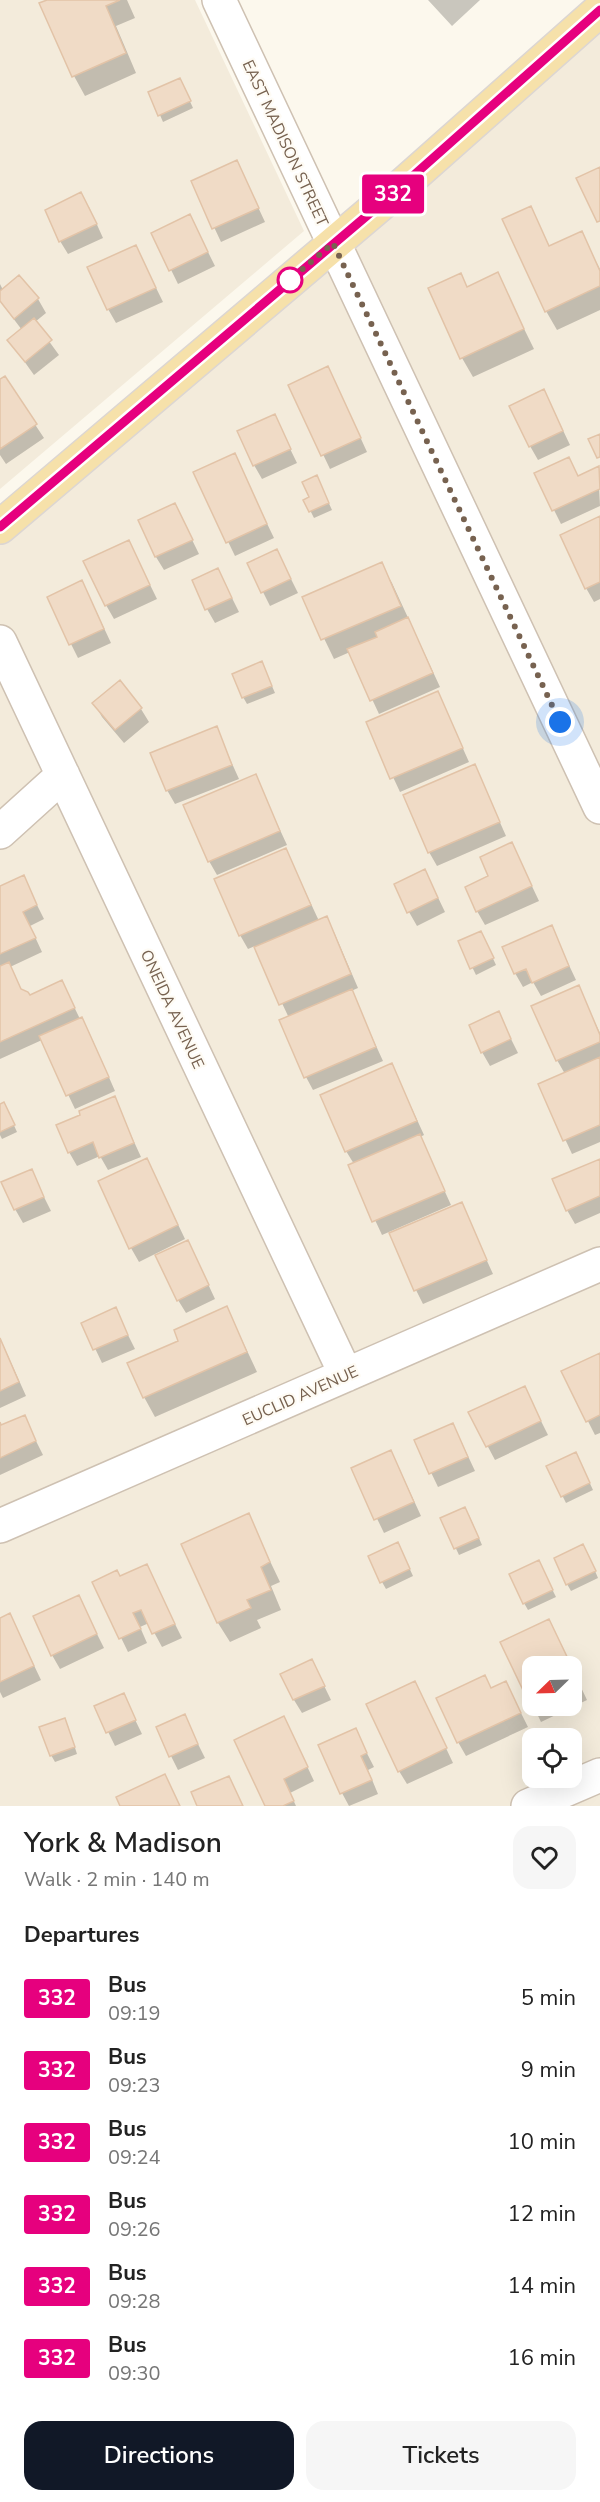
<!DOCTYPE html>
<html lang="en">
<head>
<meta charset="utf-8">
<style>
  body { margin:0; font-family:"Nunito Sans",sans-serif; background:#f6f6f6; color:#222; height:100vh; display:flex; flex-direction:column; font-size:22px; white-space:nowrap }
  * { box-sizing:border-box; margin:0 }
  p { font-size:20px; color:#767676 }
  .icon { flex:none; width:33px; height:33px; fill:none; stroke:currentColor; stroke-width:2; stroke-linecap:round; stroke-linejoin:round }
  .map { position:relative; height:1806px; overflow:hidden }
  .details { display:flex; flex-direction:column; background:#fff; flex:1 }
  .details>* { flex:none }
  .badge { padding:0 12px; border-radius:4px; font-size:21px; line-height:39px }
  .needle { width:39px; rotate:247deg }
  .tools { position:absolute; left:522px; top:1656px; display:grid; gap:12px }
  .tools a { display:grid; place-items:center; width:60px; height:60px; border-radius:12px; background:#fff; box-shadow:0 6px 24px #0002; font-size:30px }
  .you { position:absolute; width:30px; height:30px; margin:-15px; border:4px solid #fff; border-radius:50%; background:#1a73e8; box-shadow:0 0 0 9px #1a73e833 }
  .map>.badge { position:absolute; translate:-50% -50%; box-shadow:0 0 0 3px #fff }
  h2 { padding:0 24px; font-size:22px; line-height:54px }
  .round { display:grid; place-items:center; flex:none; width:63px; height:63px; border-radius:18px; background:#f6f6f6 }
  .summary { display:flex; align-items:center; justify-content:space-between; height:102px; padding:0 24px }
  h1 { font-size:28px; font-weight:600; line-height:45px }
  .button { display:flex; gap:12px; margin-top:auto; padding:12px 24px }
  .button a { flex:1; height:69px; border-radius:18px; background:#111827; color:#fff; font-size:24px; font-weight:600; line-height:69px; text-align:center }
  .button a+a { background:#f6f6f6; color:#222 }
  ul { padding:0; list-style:none }
  li { display:flex; align-items:center; gap:18px; height:72px; padding:0 24px }
  li div { flex:1 }
  li b { display:block; font-size:22px }
  li em { font-style:normal }
  li .badge { min-width:66px; font-weight:700; text-align:center }
  .map>svg:first-child { display:block }
  .residential { fill:#f3ebdb; fill-rule:evenodd }
  .shadow { fill:#0003; fill-rule:evenodd }
  .building { fill:#f0dbc6; stroke:#e2c3a7; stroke-width:1.5 }
  .lines { fill:none; stroke-linecap:round; stroke-linejoin:round }
  .minor-casing { stroke:#cec1b2; stroke-width:36 }
  .major-casing { stroke:#dcd6d2; stroke-width:36 }
  .minor { stroke:#fff; stroke-width:33 }
  .major { stroke:#f6e1aa; stroke-width:33 }
  .line-casing { stroke:#fff; stroke-width:14 }
  .line { stroke:#e6007e; stroke-width:9 }
  .walk { stroke:#776250; stroke-width:6; stroke-dasharray:0 10.8 }
  .stop-dot { fill:#fff; stroke:#e6007e; stroke-width:3 }
  .labels { text-anchor:middle; stroke-width:4.5; stroke-linejoin:round; paint-order:stroke }
  .street-label { font-size:16px; fill:#776250; stroke:#fefbf4 }
</style>
</head>
<body>
<div class="map">
<svg width="600" height="1806" viewBox="0 0 600 1806">
  <rect width="100%" height="100%" fill="#fcf8ed"/>
  <path class="residential" d="M0,0H195L304,231L0,489Z
    M600,8V1806H0V536ZM532,1666H572V1706H532ZM532,1738H572V1778H532Z"/>
  <path class="shadow" d="M51,0H127L135,18L116,26L136,73L85,96L74,76L41,4Z
    M428,0H480L452,26Z
    M183,86L193,108L163,122L160,115Z
    M237,162L265,222L221,242L193,182Z
    M89,207L103,238L68,254L60,241Z
    M530,208L550,247L581,233L600,269V310L557,330L546,311Z
    M197,230L215,266L178,284L153,233Z
    M136,247L163,302L116,323L108,309Z
    M497,274L534,349L473,377L462,358L467,288Z
    M19,277L38,299L46,313L35,322L59,355L34,375L9,340L22,330L0,301V284L3,290Z
    M4,378L44,438L6,464L0,455V381Z
    M335,382L367,452L330,469L290,385Z
    M551,405L570,445L538,460L530,446Z
    M274,416L297,463L262,479L254,465Z
    M234,455L274,538L235,556L195,473Z
    M569,459L578,477L598,468L600,506L561,524L536,474Z
    M320,484L332,510L314,518L305,500L311,498Z
    M175,505L199,554L164,570L156,557Z
    M600,518V599L594,602L586,588Z
    M129,542L157,599L114,619L106,605Z
    M277,551L298,593L270,606L249,564Z
    M381,564L392,583L440,687L379,714L350,652L334,659L304,597Z
    M218,570L239,612L215,623L207,609Z
    M89,596L111,643L78,658L48,598Z
    M265,670L275,693L247,704L243,697Z
    M438,693L469,762L400,792L368,723Z
    M94,703L141,709L149,722L124,743L102,717Z
    M216,728L239,779L175,804L167,790Z
    M475,766L506,836L437,866L429,852Z
    M255,776L287,845L217,875L209,861Z
    M512,844L539,901L485,925L477,911L490,877Z
    M286,850L319,921L326,918L334,932L358,988L351,991L383,1061L313,1090L306,1077L289,1018L255,946L248,949L240,935Z
    M23,877L44,919L30,926L42,952L10,967L22,991L29,997L62,982L80,1019L89,1032L115,1091L75,1109L42,1040L0,1059V887Z
    M432,885L445,912L417,926L409,912Z
    M551,927L576,980L541,996L533,982L523,987L515,973Z
    M484,939L496,965L476,975L460,942Z
    M578,987L600,1033V1142L572,1154L540,1085L565,1074L557,1060Z
    M498,1013L518,1053L490,1066L482,1052Z
    M392,1065L424,1135L420,1137L451,1205L382,1235L350,1166L354,1164L346,1151Z
    M114,1098L141,1157L108,1170L100,1156L77,1166L69,1152L82,1116Z
    M0,1105L7,1110L17,1132L2,1139L0,1135Z
    M600,1160V1213L575,1224L567,1210Z
    M31,1171L51,1211L23,1223L15,1209Z
    M154,1174L185,1239L139,1262L131,1248Z
    M461,1204L493,1274L423,1304L416,1290Z
    M195,1256L215,1299L186,1313L178,1300Z
    M227,1308L257,1372L155,1417L144,1397L180,1342Z
    M115,1309L135,1349L102,1363L83,1323Z
    M0,1338L26,1396L0,1408Z
    M600,1355V1433L595,1435L563,1372Z
    M524,1387L548,1435L495,1460L470,1413Z
    M24,1417L43,1455L0,1475V1423L2,1426Z
    M460,1439L475,1471L438,1487L416,1441Z
    M579,1460L593,1490L566,1503L548,1467Z
    M398,1466L421,1516L384,1533L353,1469Z
    M248,1515L280,1582L271,1586L281,1610L257,1620L261,1628L230,1642L218,1623L183,1544Z
    M469,1515L482,1545L459,1555L442,1519Z
    M401,1550L413,1576L386,1589L382,1582Z
    M587,1552L598,1578L571,1591L567,1584Z
    M146,1566L182,1638L162,1647L149,1623L140,1627L147,1643L128,1652L94,1582L120,1578Z
    M542,1569L556,1597L528,1610L524,1603Z
    M78,1596L104,1648L60,1669L52,1655Z
    M10,1615L41,1680L3,1698L0,1692V1620Z
    M549,1620L587,1700L541,1722L502,1642ZM532,1666H572V1706H532Z
    M312,1661L331,1700L302,1713L294,1700Z
    M123,1695L142,1734L115,1746L96,1707Z
    M422,1697L453,1763L407,1784L399,1771Z
    M513,1697L528,1727L466,1756L458,1742Z
    M184,1716L205,1758L178,1770L171,1756Z
    M68,1726L77,1754L55,1762L51,1755Z
    M355,1730L374,1767L368,1770L378,1794L349,1806L342,1793Z
    M291,1732L314,1781L290,1793L296,1806H267Z"/>
  <path class="building" d="M47,0H120L106,6L126,53L72,77L39,3Z
    M180,78L191,101L158,116L148,92Z
    M237,160L259,208L212,229L191,181Z
    M600,167V221L597,222L576,178Z
    M81,192L97,224L59,242L45,210Z
    M531,206L549,246L582,231L600,271V286L545,312L502,219Z
    M190,214L208,252L169,271L151,233Z
    M136,245L156,288L107,310L87,267Z
    M498,272L524,329L460,359L428,288L461,273L467,287Z
    M19,275L39,298L14,319L0,301V291Z
    M34,318L52,340L25,362L7,340Z
    M328,366L361,438L321,456L288,385Z
    M5,376L37,424L0,449V379Z
    M544,389L563,431L529,447L509,406Z
    M275,414L291,449L253,466L237,431Z
    M600,434V457L597,458L588,439Z
    M235,453L267,524L226,543L193,472Z
    M569,457L578,476L599,466L600,489L552,511L534,473Z
    M317,475L329,503L309,512L303,500L309,497L302,482Z
    M175,503L193,540L155,557L138,520Z
    M600,516V582L585,589L560,535Z
    M129,540L150,585L105,606L83,561Z
    M277,549L291,579L261,593L247,563Z
    M382,562L401,606L321,640L302,597Z
    M218,568L232,598L205,610L192,580Z
    M82,580L104,629L69,645L47,597Z
    M408,617L433,673L370,701L347,649L377,637L375,632Z
    M262,661L272,686L242,698L232,674Z
    M120,680L142,708L115,730L92,703Z
    M438,691L463,748L390,779L366,722Z
    M217,726L232,765L166,791L150,753Z
    M475,764L500,822L428,853L403,795Z
    M256,774L280,831L208,862L183,805Z
    M512,842L532,886L476,912L465,887L488,876L480,857Z
    M286,848L311,905L239,936L214,879Z
    M425,869L438,898L407,913L394,884Z
    M24,875L37,905L23,912L36,938L0,954V886Z
    M327,916L351,974L279,1005L254,947Z
    M552,925L569,966L532,983L526,969L514,974L502,947Z
    M481,931L494,958L470,969L458,941Z
    M9,962L21,989L28,992L30,995L62,980L75,1008L0,1042V966Z
    M579,985L600,1035V1042L556,1061L531,1006Z
    M352,989L376,1047L304,1078L279,1020Z
    M499,1011L511,1039L481,1053L469,1025Z
    M82,1017L109,1077L66,1096L39,1036Z
    M600,1057V1125L563,1141L538,1084Z
    M392,1063L417,1121L345,1152L320,1095Z
    M115,1096L134,1143L99,1158L93,1142L68,1153L56,1125L80,1115L79,1111Z
    M4,1102L15,1125L0,1132V1104Z
    M420,1134L445,1191L372,1222L348,1165Z
    M147,1158L178,1225L129,1249L98,1181Z
    M600,1159V1196L566,1211L552,1179Z
    M32,1169L44,1197L14,1210L1,1182Z
    M462,1202L487,1260L414,1291L389,1233Z
    M188,1240L209,1285L177,1301L155,1255Z
    M227,1306L247,1352L143,1398L127,1363L178,1341L174,1330Z
    M116,1307L128,1335L93,1350L81,1323Z
    M0,1338L19,1382L0,1391Z
    M600,1353V1415L586,1422L561,1371Z
    M525,1386L541,1421L486,1447L468,1412Z
    M25,1415L36,1441L0,1458V1422L1,1425Z
    M453,1423L468,1457L429,1474L414,1440Z
    M391,1450L414,1502L374,1520L351,1468Z
    M576,1452L590,1483L561,1497L546,1466Z
    M465,1507L479,1538L454,1549L440,1518Z
    M249,1513L270,1562L261,1567L271,1590L247,1600L251,1608L217,1623L181,1544Z
    M398,1542L410,1569L380,1583L368,1556Z
    M583,1544L596,1571L566,1585L554,1558Z
    M539,1560L553,1590L523,1604L509,1574Z
    M147,1564L175,1624L152,1634L141,1610L133,1613L141,1629L119,1639L92,1582L117,1570L120,1576Z
    M79,1595L97,1634L51,1656L33,1616Z
    M10,1613L34,1666L0,1682V1618Z
    M549,1619L581,1686L572,1690V1666H532V1706H539L532,1709L500,1642Z
    M312,1659L325,1686L293,1700L280,1674Z
    M485,1675L491,1688L506,1681L521,1713L457,1743L436,1698Z
    M415,1681L447,1748L398,1772L366,1704Z
    M124,1693L136,1720L106,1733L94,1706Z
    M185,1714L198,1744L169,1757L156,1727Z
    M284,1716L308,1767L284,1779L294,1801L283,1806H265L234,1740Z
    M65,1718L75,1747L50,1756L39,1727Z
    M356,1728L367,1753L361,1756L372,1780L340,1794L318,1745Z
    M165,1774L180,1806H120L116,1797Z
    M229,1776L243,1806H197L191,1792Z"/>
  <g class="lines">
    <g class="minor-casing">
      <path id="minor" d="M219,0L600,807
        M0,642L346,1375
        M0,832L63,775
        M0,1526L600,1264
        M528,1806L600,1775"/>
    </g>
    <g class="major-casing">
      <path id="major" d="M0,527L396,191L600,10"/>
    </g>
    <use href="#minor" class="minor"/>
    <use href="#major" class="major"/>
  </g>
  <g class="lines">
    <g class="line-casing">
      <path id="line" d="M0,527L396,191L600,10"/>
    </g>
    <use href="#line" class="line"/>
    <path class="walk" d="M290,280L284,285L333,243L560,722"/>
  </g>
  <circle class="stop-dot" cx="290" cy="280" r="12"/>
  <g class="labels">
    <g class="street-label">
      <text transform="translate(286 143) rotate(65)" y="6">EAST MADISON STREET</text>
      <text transform="translate(173 1009) rotate(65)" y="6">ONEIDA AVENUE</text>
      <text transform="translate(300 1395) rotate(-24)" y="6">EUCLID AVENUE</text>
    </g>
  </g>
</svg>
<div class="tools">
<a><svg class="needle" viewBox="-14 -14 28 28"><path d="M0-13l5 13h-10z" fill="#e53935"/><path d="M0 13l5-13h-10z" fill="#767676"/></svg></a>
<a><svg class="icon" aria-label="locate" viewBox="0 0 24 24"><circle cx="12" cy="12" r="6"/><path d="M12 2v4M12 18v4M2 12h4M18 12h4"/></svg></a>
</div>
<div class="you" style="left:560px;top:722px"></div>
<b class="badge" style="left:393px;top:194px;background:#e6007e;color:#fff">332</b>
</div>
<section class="details">
<div class="summary"><div><h1>York &amp; Madison</h1><p>Walk · 2 min · 140 m</p></div><a class="round"><svg class="icon" aria-label="heart" viewBox="0 0 24 24"><path d="M12 20l-8-8c-3-5 5-10 8-4 3-6 11-1 8 4z"/></svg></a></div>
<h2>Departures</h2>
<ul>
<li><span class="badge" style="background:#e6007e;color:#fff">332</span><div><b>Bus</b><p>09:19</p></div><em>5 min</em></li>
<li><span class="badge" style="background:#e6007e;color:#fff">332</span><div><b>Bus</b><p>09:23</p></div><em>9 min</em></li>
<li><span class="badge" style="background:#e6007e;color:#fff">332</span><div><b>Bus</b><p>09:24</p></div><em>10 min</em></li>
<li><span class="badge" style="background:#e6007e;color:#fff">332</span><div><b>Bus</b><p>09:26</p></div><em>12 min</em></li>
<li><span class="badge" style="background:#e6007e;color:#fff">332</span><div><b>Bus</b><p>09:28</p></div><em>14 min</em></li>
<li><span class="badge" style="background:#e6007e;color:#fff">332</span><div><b>Bus</b><p>09:30</p></div><em>16 min</em></li>
</ul>
<div class="button"><a>Directions</a><a>Tickets</a></div>
</section>
</body>
</html>
